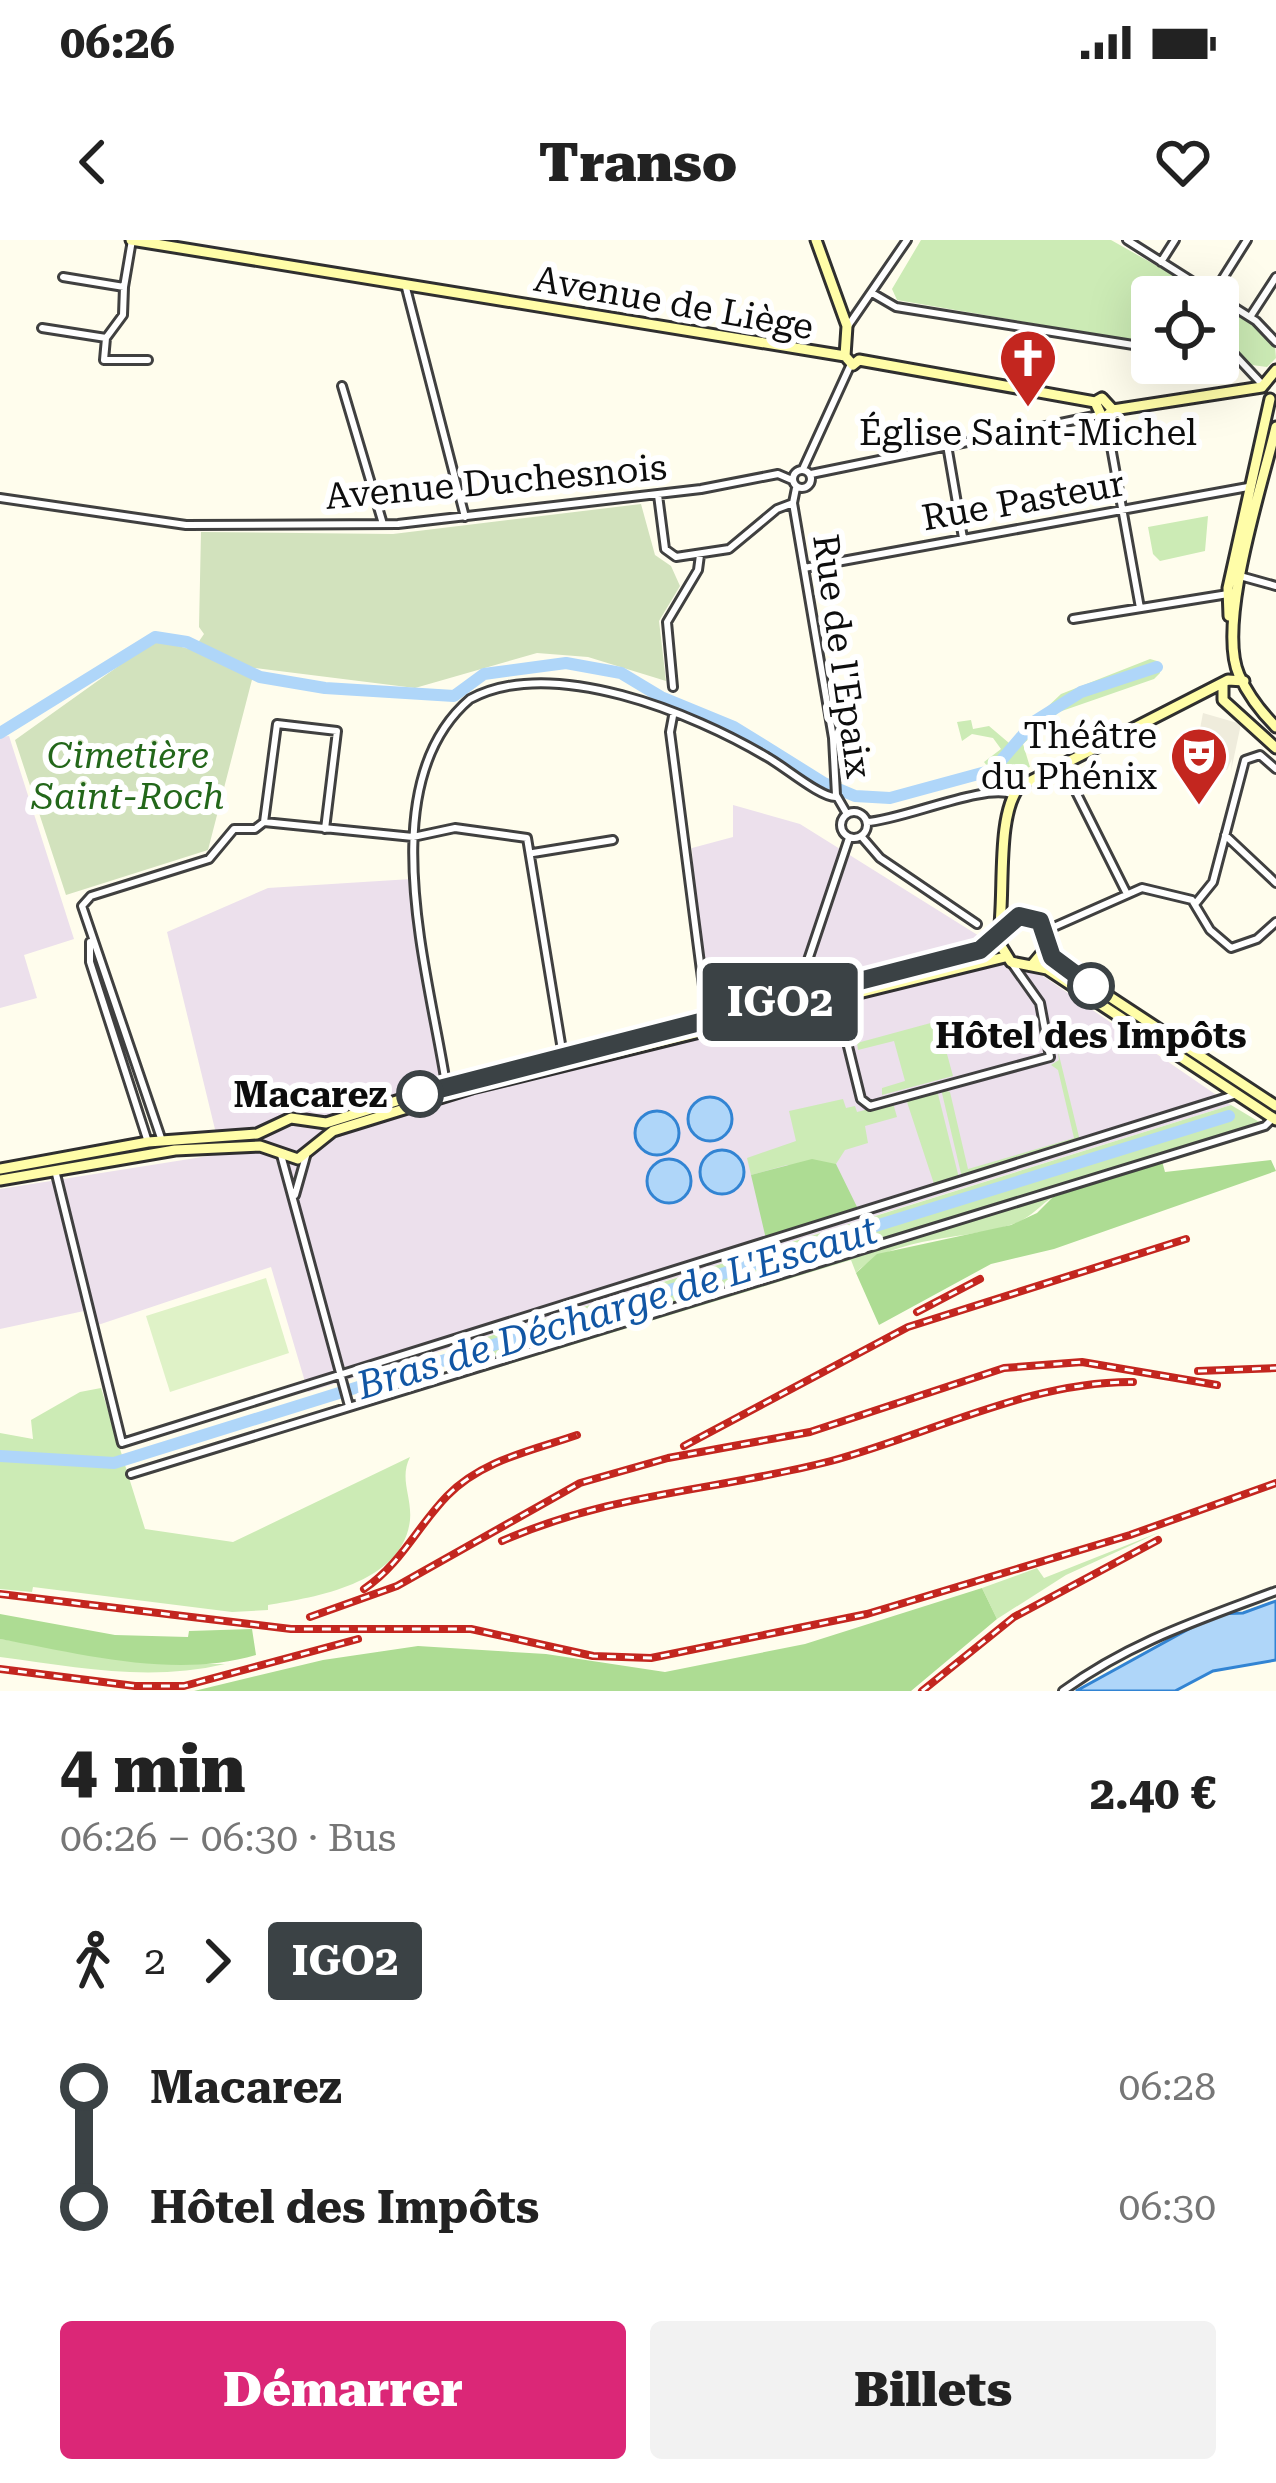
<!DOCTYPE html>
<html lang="fr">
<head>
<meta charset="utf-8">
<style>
  body { margin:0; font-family:"Roboto Serif",serif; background:#f2f2f2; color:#222; height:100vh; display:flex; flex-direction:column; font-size:45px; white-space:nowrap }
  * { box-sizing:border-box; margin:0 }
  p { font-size:39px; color:#767676 }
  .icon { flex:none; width:66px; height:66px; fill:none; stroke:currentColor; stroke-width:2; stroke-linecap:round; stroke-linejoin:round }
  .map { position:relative; height:1451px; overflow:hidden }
  .side { display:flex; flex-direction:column; background:#fff; flex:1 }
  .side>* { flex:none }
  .badge { padding:0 24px; border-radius:9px; font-size:42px; line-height:78px }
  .controls { position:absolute; left:1131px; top:36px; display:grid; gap:24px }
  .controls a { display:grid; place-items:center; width:108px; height:108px; border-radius:12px; background:#fff; box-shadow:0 12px 48px #0002; font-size:60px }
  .map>.badge { position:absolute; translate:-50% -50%; box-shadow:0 0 0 6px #fff }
  .legs { display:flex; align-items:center; gap:18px; height:132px; padding:0 60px; font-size:39px }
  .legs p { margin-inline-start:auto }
  .summary { display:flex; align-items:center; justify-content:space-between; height:204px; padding:0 60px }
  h1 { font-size:66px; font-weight:800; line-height:90px }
  .button { display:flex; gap:24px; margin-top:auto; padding:24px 60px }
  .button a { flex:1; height:138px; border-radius:12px; background:#db2777; color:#fff; font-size:48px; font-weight:800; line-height:138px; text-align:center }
  .button a+a { background:#f2f2f2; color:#222 }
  ul { padding:0 60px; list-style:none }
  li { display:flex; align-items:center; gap:42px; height:120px; font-size:45px }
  li i { display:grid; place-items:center; width:18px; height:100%; margin:0 15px; background:currentColor }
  li i::after { content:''; width:30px; height:30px; margin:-15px; border:9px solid; border-radius:50%; background:#fff }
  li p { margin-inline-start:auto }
  li:first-child i { background:linear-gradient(#0000 50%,currentColor 0) }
  li:last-child i { background:linear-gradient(currentColor 50%,#0000 0) }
  .status { display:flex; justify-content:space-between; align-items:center; height:84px; padding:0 60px; background:#fff; direction:ltr }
  .status svg { height:33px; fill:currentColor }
  header { display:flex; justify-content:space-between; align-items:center; height:156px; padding:0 60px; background:#fff; font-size:54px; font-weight:800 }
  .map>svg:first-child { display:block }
  .industrial { fill:#ece0ec }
  .green { fill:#ccebb5 }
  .forest { fill:#addc93 }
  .cemetery { fill:#d2e2bd }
  .pitch { fill:#dff2c7 }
  .plaza { fill:#efecdc }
  .water { fill:#afd6f9; stroke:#3284d3; stroke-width:3 }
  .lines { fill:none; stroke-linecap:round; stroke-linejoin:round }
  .river { stroke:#afd6f9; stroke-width:12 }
  .street-casing { stroke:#404040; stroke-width:12 }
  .secondary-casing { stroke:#2f2f2f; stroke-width:15 }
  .street { stroke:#fff; stroke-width:6 }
  .secondary { stroke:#fffda8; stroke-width:9 }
  .rail-casing { stroke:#c3261f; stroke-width:8 }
  .rail { stroke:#fff; stroke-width:3; stroke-dasharray:9; stroke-linecap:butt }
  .line-1-casing { stroke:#fff; stroke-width:27 }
  .line-1 { stroke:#3b4245; stroke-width:18 }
  .stop-1-dot { fill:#fff; stroke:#3b4245; stroke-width:6 }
  .labels { text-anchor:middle; stroke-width:12; stroke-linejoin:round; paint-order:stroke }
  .street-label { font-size:36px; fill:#0d0d0d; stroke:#fff }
  .poi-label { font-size:36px; fill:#0d0d0d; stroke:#fff }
  .park-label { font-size:36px; font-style:italic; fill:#23671a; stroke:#fff }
  .stop-label { font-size:36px; font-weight:bold; fill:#0d0d0d; stroke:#fff }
  .water-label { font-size:39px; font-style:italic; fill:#1156a4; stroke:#fff }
</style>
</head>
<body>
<div class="status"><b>06:26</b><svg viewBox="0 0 49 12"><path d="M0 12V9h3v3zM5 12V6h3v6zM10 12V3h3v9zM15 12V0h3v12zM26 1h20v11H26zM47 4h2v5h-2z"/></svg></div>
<header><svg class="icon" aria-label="back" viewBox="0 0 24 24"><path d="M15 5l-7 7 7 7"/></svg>Transo<svg class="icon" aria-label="heart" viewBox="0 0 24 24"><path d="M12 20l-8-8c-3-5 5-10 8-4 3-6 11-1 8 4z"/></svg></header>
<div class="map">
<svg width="1276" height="1451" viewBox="0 0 1276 1451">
  <rect width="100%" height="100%" fill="#fffded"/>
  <path class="industrial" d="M9,496L74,699L24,715L37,758L0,768V497Z
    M733,565L800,584L1043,736L1231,865L308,1152L271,1027L89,1088L84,1071L0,1089V949L221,914L167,692L268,648L411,639L450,839L701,774L692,608L733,597Z"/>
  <path class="green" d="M921,0H1111L1212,57H1152L1148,103L897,60L892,49Z
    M1218,60L1252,81L1275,106L1276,118L1267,127L1252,125L1218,94Z
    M1208,276L1205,311L1160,321L1153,314L1148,287Z
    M1150,419L1157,421L1160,433L1154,439L1059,472L1023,504L1030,527L995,536L984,522L1001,509L993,498L972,494L962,501L957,482L971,480L973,489L989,486L1009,503L1061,454Z
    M938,781L953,836L882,855V848L905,841L894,801L858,810L857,803Z
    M1057,807L1081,905L963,942L941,849L950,852L968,929L1074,898L1058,830L1051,825L1059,820Z
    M937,850L960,942L936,950L906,859Z
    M843,859L846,868L855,866L857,872L893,863L897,877L865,886L868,903L845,910L836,924L787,925L751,935L747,918L796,901L789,871Z
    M1231,865L1261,883L1159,914L1162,921C1129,932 1084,938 1054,956C1040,965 1033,976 1016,983C968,1001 894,994 856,1033L851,1020L483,1132L474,1101Z
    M101,1148L145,1289L233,1302L410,1217C399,1239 412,1256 410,1280C403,1343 317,1357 268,1365V1370L232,1372L33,1347L32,1352L0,1349V1193L33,1199L31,1180L80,1152Z
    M1160,1292L1066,1335L997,1379L982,1348L1037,1328L1044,1338Z
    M0,1399L169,1424H225C148,1442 77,1427 0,1417Z"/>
  <path class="forest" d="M812,919L836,924L859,971L766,999L751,935Z
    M1271,920L1276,931L1054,1009L991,1024L879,1085L856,1033L877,1014L1011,985L1037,973L1053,957L1162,921L1165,932Z
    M982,1348L997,1379L911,1451H194L323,1420L418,1406L546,1414L665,1432L805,1404Z
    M0,1374L115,1395L188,1397L189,1391L252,1389L256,1415C175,1439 81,1414 0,1399Z"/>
  <path class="cemetery" d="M641,264L655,315L671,326L680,346L659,381L666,441L588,417L537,413L415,448L255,428L208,610L66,655L15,500L155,400L193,410L204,394L199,387L201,292L393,294Z"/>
  <path class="pitch" d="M266,1038L289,1113L170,1152L146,1076Z"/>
  <path class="plaza" d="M1203,473L1241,484L1231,531L1232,519L1227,530L1194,521Z"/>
  <path class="water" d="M688 879a22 22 0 1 1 44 0a22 22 0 1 1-44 0Z
    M635 893a22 22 0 1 1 44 0a22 22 0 1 1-44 0Z
    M700 932a22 22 0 1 1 44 0a22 22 0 1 1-44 0Z
    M647 941a22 22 0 1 1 44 0a22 22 0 1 1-44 0Z
    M1276,1361V1420L1213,1431L1175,1451H1076L1216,1374L1243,1373Z"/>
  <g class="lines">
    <path class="river" d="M0,493L155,397L187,402L260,437L325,448L454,456L484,434L566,423L621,433L661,457L734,487L824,543L855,556L890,558L993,530L1035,481L1081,452L1157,427
      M0,1216L114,1223L1229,876"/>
    <g class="street-casing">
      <path id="street" d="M1127,0L1217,57
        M1161,22L1175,0
        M63,37L124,47L132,0
        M405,44L465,277
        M872,53L896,67L1152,108
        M1213,54L1247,0
        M1218,57L1256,81L1276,102
        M1250,77L1276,37
        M848,86L907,0
        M42,88L106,98L123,75L124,47
        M1218,97L1261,143
        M106,98L104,120H148
        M342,146L383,284
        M1106,179L1140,368
        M947,205L963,298
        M803,229L851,124
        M793 239a9 9 0 1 1 18 0a9 9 0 1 1-18 0Z
        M811,234L1099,175
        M796,248L793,263L833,498L836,555L847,574
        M658,255L665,309L676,317L729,309L777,269L793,263
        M0,258L186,285L398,284L701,249L778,234L792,240
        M804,328L1248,247
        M1240,336L1276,346
        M1073,379L1228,354
        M673,447L667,382L698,330L700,315
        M673,476L670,492L707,777
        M1062,524L1127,654
        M841 585a13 13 0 1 1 26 0a13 13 0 1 1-26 0Z
        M264,582L277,484L337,491L325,589
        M867,582C903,580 987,542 1013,555
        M1225,595L1276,643
        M861,596L880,618L977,684
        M533,613L613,600
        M1196,663L1213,642L1245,520L1260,515L1276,529
        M1047,690L1142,648L1192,660L1210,690L1231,708L1257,699L1276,682
        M90,702V722L148,902
        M790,755L805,729L849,598
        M842,758L840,774L861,859L870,866L1050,817L1040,763L1013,725
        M446,844C429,733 370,544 470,459C552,415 693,473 767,517C785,527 821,558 836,557
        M162,901L82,666L91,656L209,619L234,589H255L264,582L413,597L455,588L527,598L563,816
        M281,915L349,1166
        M55,930L122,1203L1234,855
        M295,955L306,916
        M131,1234L1265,886L1272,879
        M1063,1451C1130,1402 1199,1380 1276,1351"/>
    </g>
    <g class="secondary-casing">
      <path id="secondary" d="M131,0L845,116L853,125L859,120L1095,162L1102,158L1113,170
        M816,0L847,86L845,116
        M1262,147L1276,130
        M1095,162L1103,179L1113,170
        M1113,170L1262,147
        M1276,187C1263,243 1216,384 1239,435C1248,455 1260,471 1276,487
        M1229,376L1228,348L1270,159
        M1244,441L1228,440L1019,547C995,577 1006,660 998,701L1011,722L1047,729L1276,880
        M1223,444V460L1276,508
        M1005,684L1025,675L1044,685L1048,706L1033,724
        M1047,709L1063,726L1276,866
        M0,929L148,902L257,894L291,878L326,883L467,839L980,709L999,695
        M0,940L175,910L260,906L298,919L333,891L472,848L1005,717"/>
    </g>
    <use href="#street" class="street"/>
    <use href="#secondary" class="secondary"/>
    <g class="rail-casing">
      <path id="rail" d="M917,1072L980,1039
        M1198,1131L1276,1128
        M684,1206L908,1087L1186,999
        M502,1301C614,1252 716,1251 831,1221C930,1194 1030,1141 1133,1142
        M364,1349C401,1324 417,1287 447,1256C482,1220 531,1211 577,1195
        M0,1354L291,1389H471L593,1416L651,1418L867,1374L1130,1295L1276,1243
        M310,1377L397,1346L580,1243L668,1218L810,1192L1004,1128L1082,1122L1217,1145
        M0,1429L135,1446H184L358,1399
        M922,1451L1014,1377L1158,1300"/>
    </g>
    <use href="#rail" class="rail"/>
  </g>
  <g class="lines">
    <g class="line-1-casing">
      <path id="line-1" d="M420,854L980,710L1019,676L1040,681L1052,717L1091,746"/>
    </g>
    <use href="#line-1" class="line-1"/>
  </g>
  <defs>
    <g id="church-pin" transform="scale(3)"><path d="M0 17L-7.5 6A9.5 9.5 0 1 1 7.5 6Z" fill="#c3261f" stroke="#fff"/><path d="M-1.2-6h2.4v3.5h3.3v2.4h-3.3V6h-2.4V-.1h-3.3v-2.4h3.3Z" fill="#fff"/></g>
    <g id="theatre-pin" transform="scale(3)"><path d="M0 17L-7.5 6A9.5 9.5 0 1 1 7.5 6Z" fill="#c3261f" stroke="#fff"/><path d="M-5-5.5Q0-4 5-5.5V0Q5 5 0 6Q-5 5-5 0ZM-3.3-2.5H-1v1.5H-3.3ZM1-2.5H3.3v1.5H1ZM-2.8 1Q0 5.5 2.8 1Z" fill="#fff"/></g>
  </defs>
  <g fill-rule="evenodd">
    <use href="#church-pin" x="1028" y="118"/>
    <use href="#theatre-pin" x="1199" y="516"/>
  </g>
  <g class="stop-1-dot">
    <circle cx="1091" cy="746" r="21"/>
    <circle cx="420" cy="854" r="21"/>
  </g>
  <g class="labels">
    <g class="street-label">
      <text transform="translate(674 62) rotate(10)" y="13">Avenue de Liège</text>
      <text transform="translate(496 241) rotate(-5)" y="13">Avenue Duchesnois</text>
      <text transform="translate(1023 260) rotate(-10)" y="13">Rue Pasteur</text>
      <text transform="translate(843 416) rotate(82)" y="13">Rue de l'Epaix</text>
    </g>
    <g class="poi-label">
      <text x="1028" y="205">Église Saint-Michel</text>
      <text x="1157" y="508" text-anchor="end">Théâtre<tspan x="1157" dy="41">du Phénix</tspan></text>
    </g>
    <g class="park-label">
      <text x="128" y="528">Cimetière<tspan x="128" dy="41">Saint-Roch</tspan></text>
    </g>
    <g class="stop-label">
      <text x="1091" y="808">Hôtel des Impôts</text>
      <text x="387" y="867" text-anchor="end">Macarez</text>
    </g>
    <g class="water-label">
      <text transform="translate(617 1067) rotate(-17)" y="14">Bras de Décharge de L'Escaut</text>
    </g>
  </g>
</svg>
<div class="controls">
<a><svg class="icon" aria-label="locate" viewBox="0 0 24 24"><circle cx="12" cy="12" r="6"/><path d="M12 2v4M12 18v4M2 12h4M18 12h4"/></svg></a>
</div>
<b class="badge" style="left:780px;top:762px;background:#3b4245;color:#fff">IGO2</b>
</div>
<section class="side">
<div class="summary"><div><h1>4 min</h1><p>06:26 – 06:30 · Bus</p></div><b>2.40 €</b></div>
<div class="legs"><svg class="icon" aria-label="walk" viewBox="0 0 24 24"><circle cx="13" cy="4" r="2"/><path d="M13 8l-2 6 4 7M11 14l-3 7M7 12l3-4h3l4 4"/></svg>2<svg class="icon" aria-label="forward" viewBox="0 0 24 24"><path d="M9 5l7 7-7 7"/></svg><b class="badge" style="background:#3b4245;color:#fff">IGO2</b></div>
<ul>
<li><i style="color:#3b4245"></i><b>Macarez</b><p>06:28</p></li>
<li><i style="color:#3b4245"></i><b>Hôtel des Impôts</b><p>06:30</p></li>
</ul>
<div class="button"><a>Démarrer</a><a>Billets</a></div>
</section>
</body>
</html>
